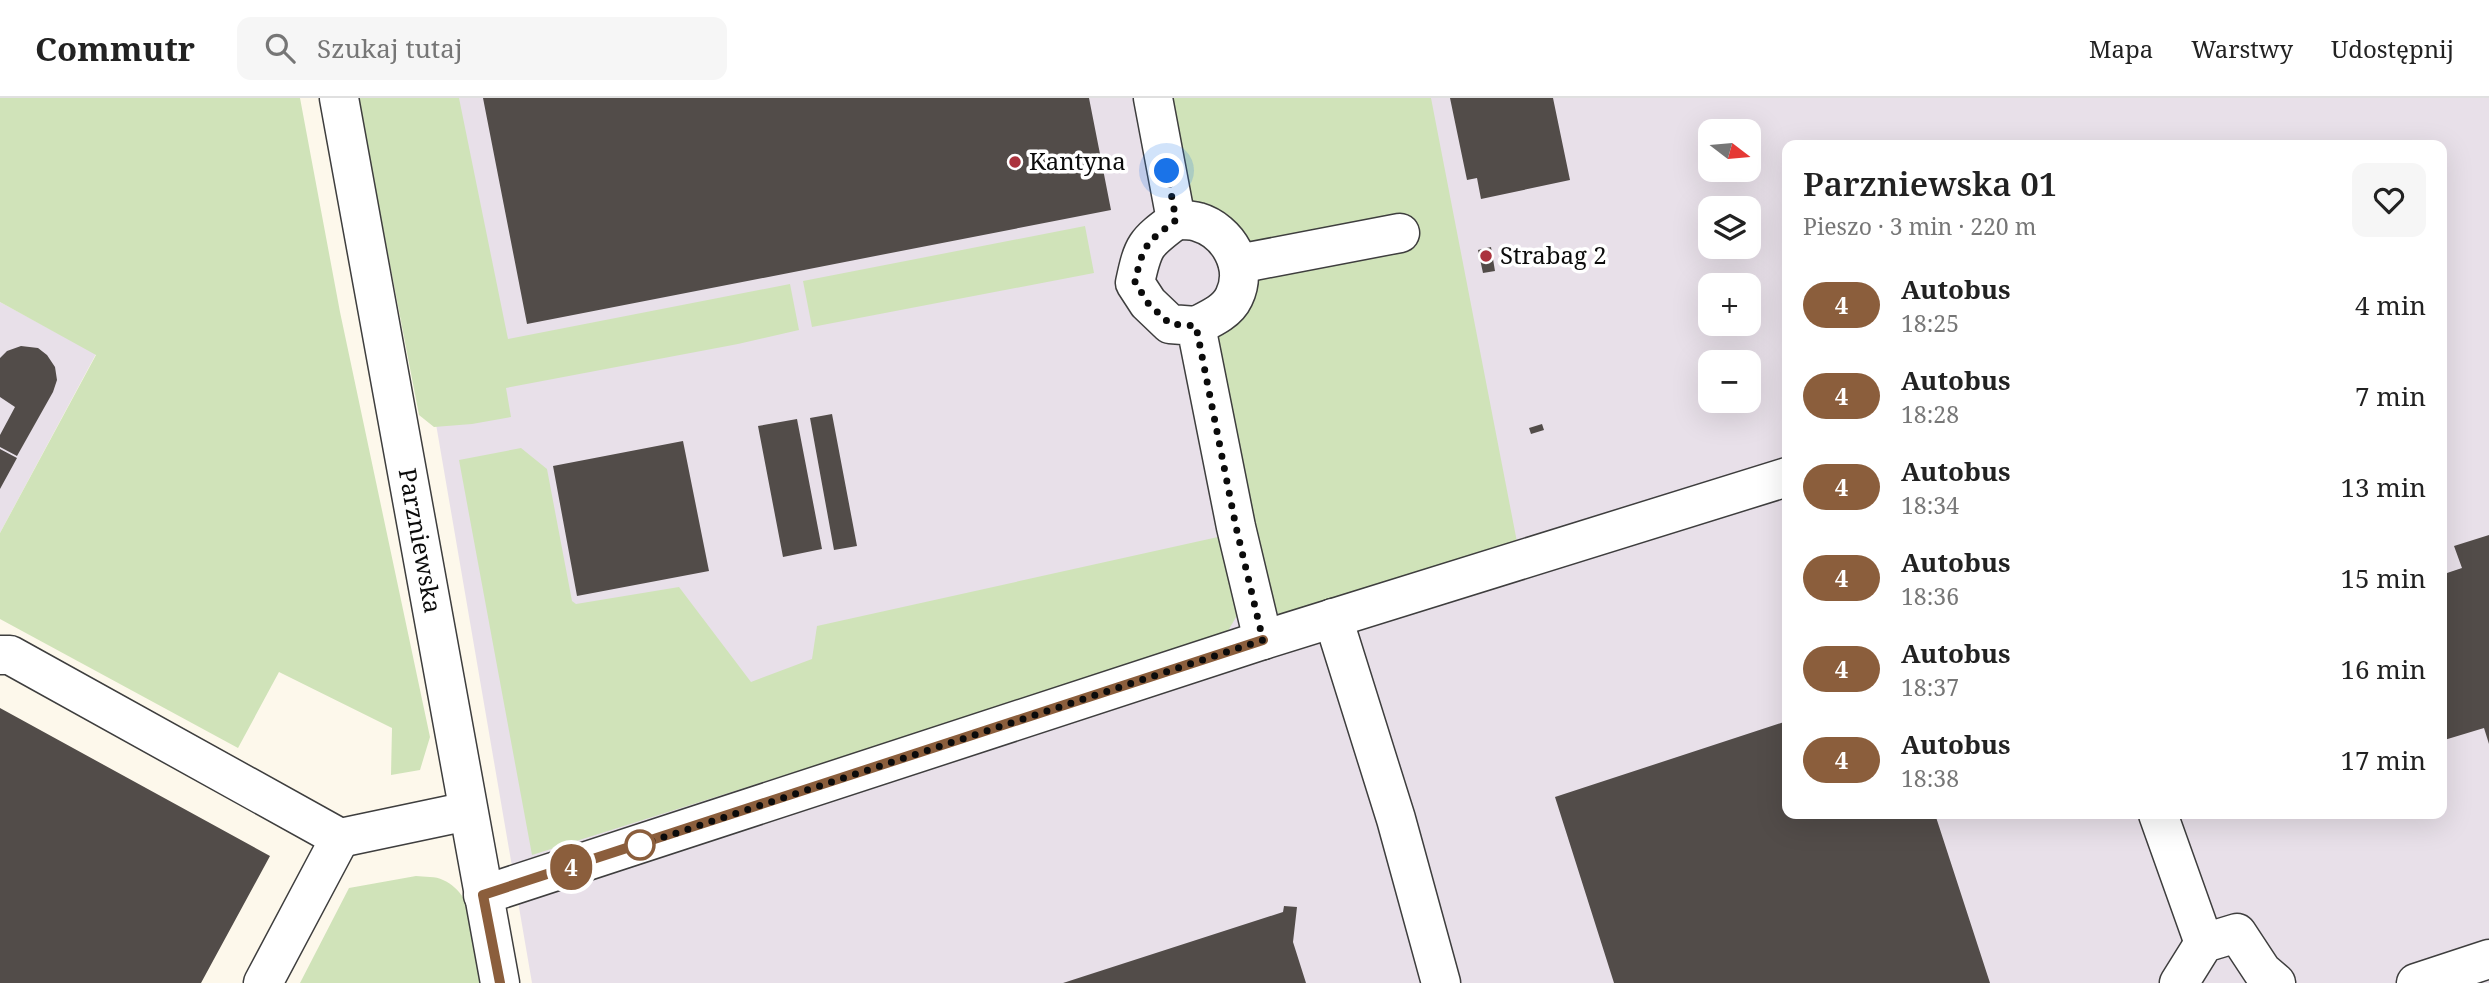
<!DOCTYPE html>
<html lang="pl">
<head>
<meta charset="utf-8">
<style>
  body { margin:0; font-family:"Noto Serif",serif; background:#f6f6f6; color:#222; height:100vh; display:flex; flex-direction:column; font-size:26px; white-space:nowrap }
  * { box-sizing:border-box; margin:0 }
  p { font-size:23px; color:#767676 }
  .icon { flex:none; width:38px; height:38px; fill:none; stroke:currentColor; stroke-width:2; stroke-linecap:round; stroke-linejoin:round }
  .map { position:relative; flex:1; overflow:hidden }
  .side { position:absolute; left:1782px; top:42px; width:665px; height:679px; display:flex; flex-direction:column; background:#fff; border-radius:14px; box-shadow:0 7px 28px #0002 }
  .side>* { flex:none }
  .badge { padding:0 14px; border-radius:23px; font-size:24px; line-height:46px }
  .needle { width:46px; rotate:106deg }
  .controls { position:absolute; left:1698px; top:21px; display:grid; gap:14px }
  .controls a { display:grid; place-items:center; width:63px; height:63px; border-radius:14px; background:#fff; box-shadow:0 7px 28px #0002; font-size:35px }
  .you { position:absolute; width:35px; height:35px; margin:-18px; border:5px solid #fff; border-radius:50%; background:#1a73e8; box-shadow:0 0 0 10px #1a73e833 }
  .map>.badge { position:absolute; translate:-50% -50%; box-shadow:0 0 0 4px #fff }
  .round { display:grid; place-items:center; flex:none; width:74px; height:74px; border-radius:14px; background:#f6f6f6 }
  .headline { display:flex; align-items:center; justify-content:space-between; height:119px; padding:0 21px }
  h1 { font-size:33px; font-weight:600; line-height:52px }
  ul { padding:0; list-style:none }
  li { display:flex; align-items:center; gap:21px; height:91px; padding:0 21px }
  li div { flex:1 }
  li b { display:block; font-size:26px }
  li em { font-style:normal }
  li .badge { min-width:77px; font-weight:700; text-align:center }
  header { display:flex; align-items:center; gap:42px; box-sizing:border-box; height:98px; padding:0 35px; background:#fff; border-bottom:2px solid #e0e0e0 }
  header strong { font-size:33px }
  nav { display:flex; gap:38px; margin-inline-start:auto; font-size:24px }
  .search { width:490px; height:63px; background:#f6f6f6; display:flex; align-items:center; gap:18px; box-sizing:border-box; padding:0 24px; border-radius:14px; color:#767676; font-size:26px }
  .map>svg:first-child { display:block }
  .industrial { fill:#e8e0e9; fill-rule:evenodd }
  .green { fill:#d0e3b9 }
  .building { fill:#524c49 }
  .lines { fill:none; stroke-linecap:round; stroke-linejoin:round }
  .minor-casing { stroke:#3e3e3e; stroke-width:41 }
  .minor { stroke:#fff; stroke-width:38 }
  .line-casing { stroke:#fff; stroke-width:16 }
  .line { stroke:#8b5e3c; stroke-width:10 }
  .walk { stroke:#0b0b0b; stroke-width:7; stroke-dasharray:0 12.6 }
  .poi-dot { fill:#ab333e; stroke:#fff; stroke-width:2.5 }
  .stop-dot { fill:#fff; stroke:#8b5e3c; stroke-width:3.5 }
  .labels { text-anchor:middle; stroke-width:7; stroke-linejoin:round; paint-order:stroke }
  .poi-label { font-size:24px; fill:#0b0b0b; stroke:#fff; text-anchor:start }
  .street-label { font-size:24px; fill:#0b0b0b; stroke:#fff }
</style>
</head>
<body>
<header>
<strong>Commutr</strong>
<div class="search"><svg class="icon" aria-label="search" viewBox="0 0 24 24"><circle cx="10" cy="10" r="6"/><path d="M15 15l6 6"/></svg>Szukaj tutaj</div>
<nav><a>Mapa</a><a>Warstwy</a><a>Udostępnij</a></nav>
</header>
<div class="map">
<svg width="2489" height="885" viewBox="0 0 2489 885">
  <rect width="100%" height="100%" fill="#fdf8eb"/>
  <path class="industrial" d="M380,0H2489V885H532ZM1710,33H1748V72H1710ZM1787,47H2441V716H1787ZM1710,110H1748V149H1710ZM1710,187H1748V226H1710ZM1710,264H1748V303H1710Z
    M0,204L96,256L0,435Z"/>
  <path class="green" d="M0,0H300L340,214L430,639L420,672L391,677L392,630L279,574L238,650L0,521V435L96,257L0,204Z
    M358,0H459L508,241L790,186L799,232L738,246L506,290L511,319L472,326L434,329L419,317Z
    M1169,0H1431L1517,444L1284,521L1265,502L1216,236L1253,182L1189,107Z
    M1085,128L1094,175L812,229L803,183Z
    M521,350L547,371L572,503L576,506L679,489L751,584L812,561L817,528L1227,437L1242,509L1225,538L532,757L459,362Z
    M416,778C424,779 436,778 443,782C478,797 478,852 485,885H300L349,790Z"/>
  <path class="building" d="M483,0H1089L1111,112L527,226Z
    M1450,0H1553L1570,82L1481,101L1477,80L1467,82Z
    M1491,149L1495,173L1483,175L1478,152Z
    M21,248L38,250L47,257L55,269L57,282L53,294L17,358L0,349V337L15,309L0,299V260L7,253Z
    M832,316L857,448L834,452L810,320Z
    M797,321L822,451L783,459L758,328Z
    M1542,326L1544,332L1531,336L1529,330Z
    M683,343L709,473L577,498L553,368Z
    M0,351L17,360L0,391Z
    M2489,437V646L2484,630L2441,643V477L2462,470L2454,448Z
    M0,610L270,758L201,885H0Z
    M1787,623V716H1935L1990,885H1614L1555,699Z
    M1284,808L1297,809L1293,844L1306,885H1063L1283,814Z"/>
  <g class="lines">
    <g class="minor-casing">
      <g id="minor">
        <path id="s1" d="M339,0L500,885"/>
        <path d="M1153,0L1176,122C1145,145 1143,147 1135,185L1148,205L1170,226L1196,228L1236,429L1263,542"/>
        <path d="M1176,122C1183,122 1192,122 1198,124C1228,133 1249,168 1234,199C1227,214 1210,221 1196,228"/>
        <path d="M1238,166L1400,135"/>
        <path d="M1333,520L1396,721L1441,885"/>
        <path d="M0,557H10L340,740L468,713"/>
        <path d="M2158,716L2204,845"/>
        <path d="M483,797L1263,542L1787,379"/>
        <path d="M263,885L340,740"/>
        <path d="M2179,885L2204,845L2237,835L2262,873L2276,885"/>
        <path d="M2416,885L2489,861"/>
      </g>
    </g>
    <use href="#minor" class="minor"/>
  </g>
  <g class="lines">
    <g class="line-casing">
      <path id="line" d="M500,885L483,797L1263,542"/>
    </g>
    <use href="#line" class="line"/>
    <path class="walk" d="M640,747L1263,542L1236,429L1196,228L1170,226L1148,205L1135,184C1143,147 1146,145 1176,122L1167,73"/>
  </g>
  <g class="poi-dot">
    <circle cx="1015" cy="64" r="7"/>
    <circle cx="1486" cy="158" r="7"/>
  </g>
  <circle class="stop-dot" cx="640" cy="747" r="14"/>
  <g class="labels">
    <g class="poi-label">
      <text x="1029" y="72">Kantyna</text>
      <text x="1500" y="166">Strabag 2</text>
    </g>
    <g class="street-label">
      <text dy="8" stroke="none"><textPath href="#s1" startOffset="450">Parzniewska</textPath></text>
    </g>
  </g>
</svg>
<div class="controls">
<a><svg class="needle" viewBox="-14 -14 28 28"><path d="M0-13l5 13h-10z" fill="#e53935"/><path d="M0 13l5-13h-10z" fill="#767676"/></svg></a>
<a><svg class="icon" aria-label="layers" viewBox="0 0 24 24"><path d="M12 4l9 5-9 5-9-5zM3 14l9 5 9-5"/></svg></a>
<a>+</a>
<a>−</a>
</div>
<div class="you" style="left:1167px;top:73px"></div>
<b class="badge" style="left:571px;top:769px;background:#8b5e3c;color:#fff">4</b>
<section class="side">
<div class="headline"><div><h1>Parzniewska 01</h1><p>Pieszo · 3 min · 220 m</p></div><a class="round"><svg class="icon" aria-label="heart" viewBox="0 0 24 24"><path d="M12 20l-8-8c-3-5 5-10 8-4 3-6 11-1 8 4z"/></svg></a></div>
<ul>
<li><span class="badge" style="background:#8b5e3c;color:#fff">4</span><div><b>Autobus</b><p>18:25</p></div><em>4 min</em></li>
<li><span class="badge" style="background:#8b5e3c;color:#fff">4</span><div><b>Autobus</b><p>18:28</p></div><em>7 min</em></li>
<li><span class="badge" style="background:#8b5e3c;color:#fff">4</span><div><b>Autobus</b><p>18:34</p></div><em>13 min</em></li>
<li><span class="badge" style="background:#8b5e3c;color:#fff">4</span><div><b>Autobus</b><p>18:36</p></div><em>15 min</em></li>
<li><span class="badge" style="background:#8b5e3c;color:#fff">4</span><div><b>Autobus</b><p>18:37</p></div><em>16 min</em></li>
<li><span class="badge" style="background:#8b5e3c;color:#fff">4</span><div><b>Autobus</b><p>18:38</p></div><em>17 min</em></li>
</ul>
</section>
</div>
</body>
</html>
